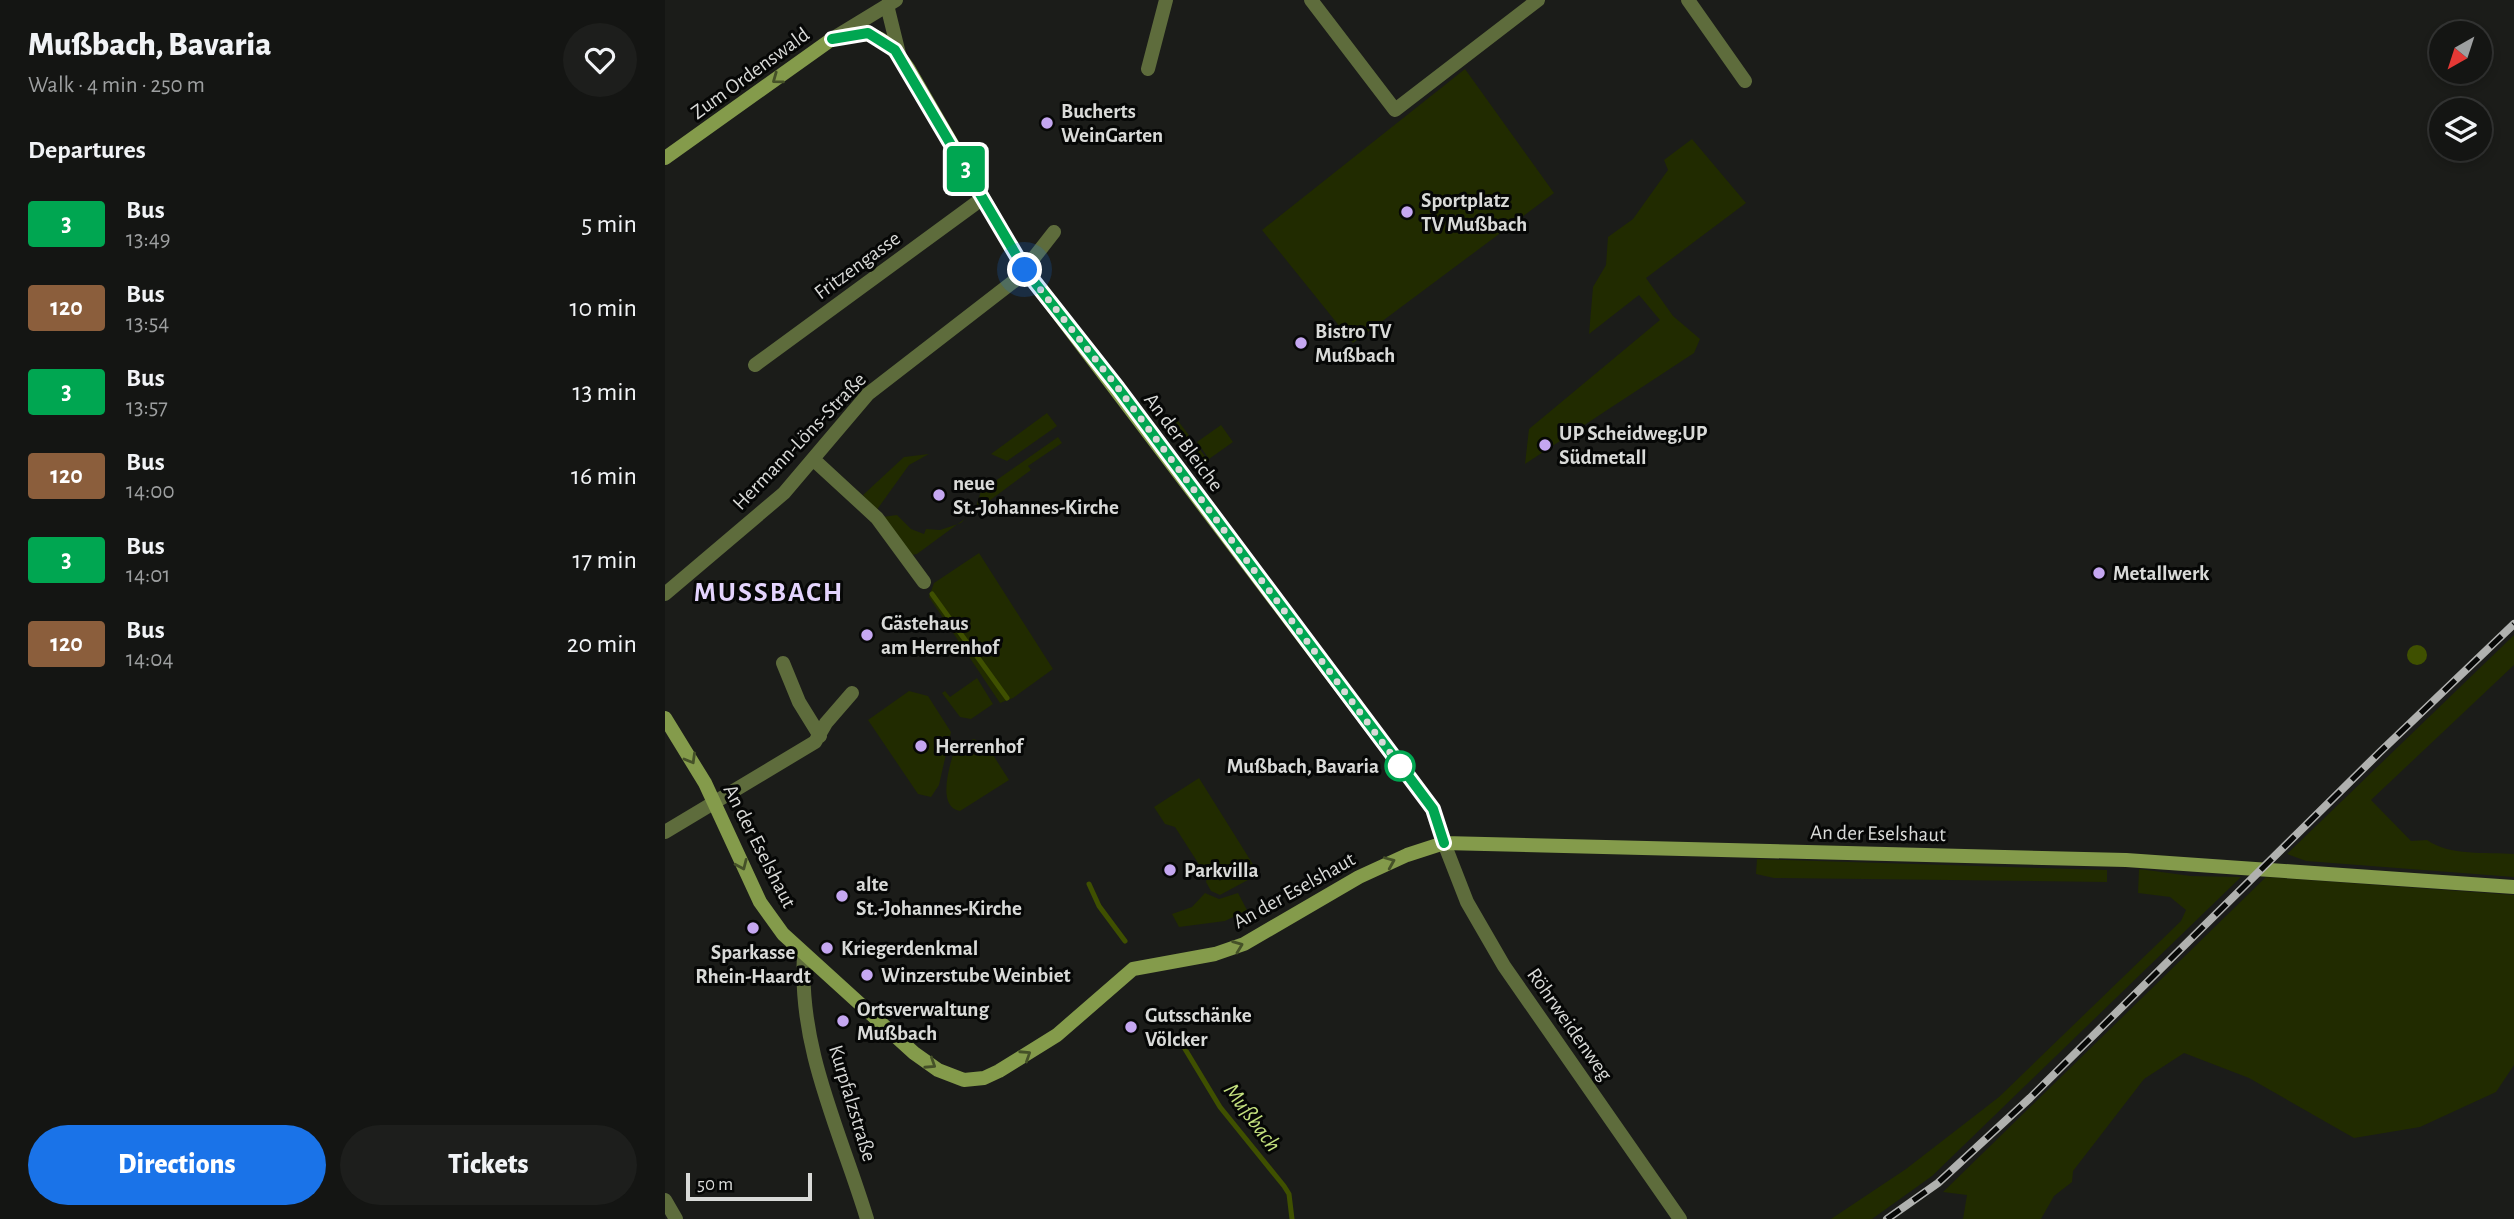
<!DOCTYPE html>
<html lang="en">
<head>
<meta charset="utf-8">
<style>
  body { margin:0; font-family:"Alegreya Sans",sans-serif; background:#1d1e1c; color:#f1f3f6; height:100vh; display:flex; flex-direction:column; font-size:26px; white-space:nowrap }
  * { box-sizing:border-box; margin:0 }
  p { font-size:23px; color:#9d9fa0 }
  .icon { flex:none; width:38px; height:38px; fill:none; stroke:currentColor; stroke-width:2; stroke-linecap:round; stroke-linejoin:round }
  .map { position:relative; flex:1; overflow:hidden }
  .side { display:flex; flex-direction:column; background:#141513; width:665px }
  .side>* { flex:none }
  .badge { padding:0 14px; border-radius:5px; font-size:24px; line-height:46px }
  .needle { width:46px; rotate:219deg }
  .buttons { position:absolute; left:1764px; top:21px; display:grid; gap:14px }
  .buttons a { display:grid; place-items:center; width:63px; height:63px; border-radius:50%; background:#141513; box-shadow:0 4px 10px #0003,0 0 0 2px #333433; font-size:35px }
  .scale { position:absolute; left:21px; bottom:18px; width:126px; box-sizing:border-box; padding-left:7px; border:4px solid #d9dad8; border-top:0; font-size:19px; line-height:24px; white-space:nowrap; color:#d9dad8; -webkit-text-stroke:5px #060706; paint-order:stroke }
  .you { position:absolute; width:35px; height:35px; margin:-18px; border:5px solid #fff; border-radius:50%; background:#1a73e8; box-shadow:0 0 0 10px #1a73e833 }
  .map>.badge { position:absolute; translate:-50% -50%; box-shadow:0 0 0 4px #fff }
  h2 { padding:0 28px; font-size:26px; line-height:63px }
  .round { display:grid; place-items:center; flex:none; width:74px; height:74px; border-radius:37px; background:#1d1e1c }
  .head { display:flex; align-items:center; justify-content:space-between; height:119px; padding:0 28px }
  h1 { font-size:33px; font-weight:800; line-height:52px }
  .primary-button { display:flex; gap:14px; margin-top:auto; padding:14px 28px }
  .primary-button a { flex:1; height:80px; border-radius:42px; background:#1a73e8; color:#fff; font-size:28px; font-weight:800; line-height:80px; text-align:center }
  .primary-button a+a { background:#1d1e1c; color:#f1f3f6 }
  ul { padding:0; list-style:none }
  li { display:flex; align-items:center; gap:21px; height:84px; padding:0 28px }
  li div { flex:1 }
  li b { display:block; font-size:26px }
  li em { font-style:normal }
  li .badge { min-width:77px; font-weight:700; text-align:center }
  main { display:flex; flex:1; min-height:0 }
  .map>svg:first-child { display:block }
  .green { fill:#212b00 }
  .water { fill:#3f5000 }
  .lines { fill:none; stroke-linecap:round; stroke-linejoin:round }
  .stream { stroke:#3f5000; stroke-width:5 }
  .minor { stroke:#5e6c3c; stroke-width:14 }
  .tertiary { stroke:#5e6c3c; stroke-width:14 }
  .secondary { stroke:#849b4b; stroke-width:14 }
  .rail-casing { stroke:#b0b1af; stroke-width:8 }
  .rail { stroke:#060706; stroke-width:5; stroke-dasharray:16; stroke-linecap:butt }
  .oneway { stroke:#455128 }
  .line-casing { stroke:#fff; stroke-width:16 }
  .line { stroke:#00a651; stroke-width:10 }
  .walk { stroke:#d9dad8; stroke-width:7; stroke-dasharray:0 12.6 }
  .poi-dot { fill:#c5a7f1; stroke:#060706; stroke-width:2.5 }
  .stop-dot { fill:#fff; stroke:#00a651; stroke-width:3.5 }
  .labels { text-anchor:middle; stroke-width:6; stroke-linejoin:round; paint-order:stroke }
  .street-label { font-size:21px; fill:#d9dad8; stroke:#060706 }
  .poi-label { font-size:21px; font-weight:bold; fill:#d9dad8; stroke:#060706; text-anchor:start }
  .stop-label { font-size:21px; font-weight:bold; fill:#d9dad8; stroke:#060706; text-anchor:end }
  .water-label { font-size:23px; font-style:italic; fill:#c5e27f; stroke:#060706 }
  .district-label { font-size:28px; font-weight:bold; letter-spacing:2px; fill:#e4d4fe; stroke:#060706 }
</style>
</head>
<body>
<main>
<section class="side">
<div class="head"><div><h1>Mußbach, Bavaria</h1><p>Walk · 4 min · 250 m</p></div><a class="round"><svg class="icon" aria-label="heart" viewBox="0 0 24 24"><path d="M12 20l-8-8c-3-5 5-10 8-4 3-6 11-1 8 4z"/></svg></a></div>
<h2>Departures</h2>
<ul>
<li><span class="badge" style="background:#00a651;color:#fff">3</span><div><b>Bus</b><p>13:49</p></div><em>5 min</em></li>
<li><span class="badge" style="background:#8b5e3c;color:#fff">120</span><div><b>Bus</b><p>13:54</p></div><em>10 min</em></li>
<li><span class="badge" style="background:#00a651;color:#fff">3</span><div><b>Bus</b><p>13:57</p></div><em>13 min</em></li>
<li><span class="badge" style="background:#8b5e3c;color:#fff">120</span><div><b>Bus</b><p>14:00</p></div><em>16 min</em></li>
<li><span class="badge" style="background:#00a651;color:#fff">3</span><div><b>Bus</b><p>14:01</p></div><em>17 min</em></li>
<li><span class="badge" style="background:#8b5e3c;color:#fff">120</span><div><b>Bus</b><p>14:04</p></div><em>20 min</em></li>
</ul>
<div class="primary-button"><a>Directions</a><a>Tickets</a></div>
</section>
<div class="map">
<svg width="1849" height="1219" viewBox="0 0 1849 1219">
  <rect width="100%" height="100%" fill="#1b1c19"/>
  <path class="green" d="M800,69L889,193L688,343L597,230Z
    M1027,139L1081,203L981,278L1008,316L1035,339L1029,353L860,464L864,429L995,320L974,295L924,334L928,287L941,265L943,237L968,219L1003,170L999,160Z
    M382,413L392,426L342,461L326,454Z
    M510,417L543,460L537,464L505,421Z
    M556,425L568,442L544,459L532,442Z
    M393,437L397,443L363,466L366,470L252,554L247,555L217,517L232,515L246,529L259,534L261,529L275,530L296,523L311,507L316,491Z
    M264,454L244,465L211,511L198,495L239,457Z
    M314,553L388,669L348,698L335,703L264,597L269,583Z
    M1849,635V665L1706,800L1746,841L1762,840C1784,856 1822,852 1849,854V877L1641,861L1622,854Z
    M312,678L328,704L306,719L295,717L277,693L280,691L285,697Z
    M244,691L263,696L286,732L274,785L266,797L253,794L203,720Z
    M309,739L321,744L344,780L295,811C270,807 286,761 291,745Z
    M534,778L594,874L555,895L546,891L541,882L542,877L510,827L500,824L489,807Z
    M1092,859L1442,870V882L1109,878L1091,874Z
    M1474,869L1526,876L1576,877L1267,1176L1207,1219H1166L1241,1169L1334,1097L1516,921L1521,910L1505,897L1473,893Z
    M1601,877L1849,895V1065L1831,1092L1755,1127L1689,1138L1584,1078L1519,1053L1479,1079L1408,1171L1407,1182L1389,1196L1376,1219H1298L1302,1195L1278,1192Z
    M540,893L554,899L573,893L582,910L560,921L514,927L507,914L527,907Z"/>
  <path class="water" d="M1742 655a10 10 0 1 1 20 0a10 10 0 1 1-20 0Z"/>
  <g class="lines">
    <path class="stream" d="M267,594L342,698
      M424,884L434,906L460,941
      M514,1039L555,1107L619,1186L624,1194L627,1219"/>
    <path class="minor" d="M646,0L730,110L873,0
      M1023,0L1080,81
      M483,69L501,0
      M90,365L318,198
      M149,460L212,518L259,582
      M0,594L119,493L203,394L353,278L389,232
      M118,663L134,702L155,736
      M0,832L150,742L161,723L187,693
      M779,843L802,902L839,966L1015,1219
      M139,956C133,1048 176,1133 202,1219
      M0,1200L11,1219"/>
    <path class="tertiary" d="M222,5L235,58
      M172,36L231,0"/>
    <path class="secondary" d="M0,158L167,39C206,27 220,36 243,68L360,270L768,809L779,843
      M0,718L40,783L95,902L118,934L249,1053L273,1070L299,1080L319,1078L334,1071L392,1035L468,969L550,954L579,944L694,877L742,855L779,843L1461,860L1849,887"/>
    <g class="rail-casing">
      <path id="rail" d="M1222,1219L1273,1183L1365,1098L1715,752L1849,624"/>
    </g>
    <use href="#rail" class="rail"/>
  </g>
  <defs><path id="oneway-chevron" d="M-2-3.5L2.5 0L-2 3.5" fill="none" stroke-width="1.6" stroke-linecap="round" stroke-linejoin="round" transform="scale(1.75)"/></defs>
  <g class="oneway">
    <use href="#oneway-chevron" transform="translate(112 79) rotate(144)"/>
    <use href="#oneway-chevron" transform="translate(26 759) rotate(60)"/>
    <use href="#oneway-chevron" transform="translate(725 862) rotate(-23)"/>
    <use href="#oneway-chevron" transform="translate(77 865) rotate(66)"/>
    <use href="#oneway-chevron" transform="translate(573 946) rotate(-21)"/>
    <use href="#oneway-chevron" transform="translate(361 1055) rotate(-33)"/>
    <use href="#oneway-chevron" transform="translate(266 1064) rotate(33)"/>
  </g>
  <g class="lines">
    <g class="line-casing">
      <path id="line" d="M167,39L203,33L230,50L360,270L453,388L768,809L779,843"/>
    </g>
    <use href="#line" class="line"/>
    <path class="walk" d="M360,270L453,388L735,766"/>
  </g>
  <g class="poi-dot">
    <circle cx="382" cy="123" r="7"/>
    <circle cx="742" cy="212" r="7"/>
    <circle cx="636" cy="343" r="7"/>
    <circle cx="880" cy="445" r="7"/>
    <circle cx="274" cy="495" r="7"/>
    <circle cx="1434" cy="573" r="7"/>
    <circle cx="202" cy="635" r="7"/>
    <circle cx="256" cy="746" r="7"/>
    <circle cx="505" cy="870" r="7"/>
    <circle cx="177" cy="896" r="7"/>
    <circle cx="88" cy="928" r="7"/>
    <circle cx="162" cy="948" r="7"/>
    <circle cx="202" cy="975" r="7"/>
    <circle cx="178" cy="1021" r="7"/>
    <circle cx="466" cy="1027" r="7"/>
  </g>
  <circle class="stop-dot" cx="735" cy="766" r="14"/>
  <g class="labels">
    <g class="street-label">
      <text transform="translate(85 73) rotate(-36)" y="7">Zum Ordenswald</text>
      <text transform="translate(192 265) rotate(-36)" y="7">Fritzengasse</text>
      <text transform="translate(134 441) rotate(-46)" y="7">Hermann-Löns-Straße</text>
      <text transform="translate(519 442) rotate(53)" y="7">An der Bleiche</text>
      <text transform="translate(1213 833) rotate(1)" y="7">An der Eselshaut</text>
      <text transform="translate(95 846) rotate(63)" y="7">An der Eselshaut</text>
      <text transform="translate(629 890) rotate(-29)" y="7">An der Eselshaut</text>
      <text transform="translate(905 1024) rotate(55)" y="7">Röhrweidenweg</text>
      <text transform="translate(188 1103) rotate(73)" y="7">Kurpfalzstraße</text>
    </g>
    <g class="poi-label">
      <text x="396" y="118">Bucherts<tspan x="396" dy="24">WeinGarten</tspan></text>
      <text x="756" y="207">Sportplatz<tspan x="756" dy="24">TV Mußbach</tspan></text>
      <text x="650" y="338">Bistro TV<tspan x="650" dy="24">Mußbach</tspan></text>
      <text x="894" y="440">UP Scheidweg;UP<tspan x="894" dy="24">Südmetall</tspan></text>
      <text x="288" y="490">neue<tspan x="288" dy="24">St.-Johannes-Kirche</tspan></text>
      <text x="1448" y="580">Metallwerk</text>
      <text x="216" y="630">Gästehaus<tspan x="216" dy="24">am Herrenhof</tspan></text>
      <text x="270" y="753">Herrenhof</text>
      <text x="519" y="877">Parkvilla</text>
      <text x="191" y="891">alte<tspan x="191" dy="24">St.-Johannes-Kirche</tspan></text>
      <text x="176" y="955">Kriegerdenkmal</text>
      <text x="88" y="959" text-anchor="middle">Sparkasse<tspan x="88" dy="24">Rhein-Haardt</tspan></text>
      <text x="216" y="982">Winzerstube Weinbiet</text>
      <text x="192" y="1016">Ortsverwaltung<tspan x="192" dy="24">Mußbach</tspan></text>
      <text x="480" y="1022">Gutsschänke<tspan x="480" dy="24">Völcker</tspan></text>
    </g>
    <g class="stop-label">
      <text x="714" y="773">Mußbach, Bavaria</text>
    </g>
    <g class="water-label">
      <text transform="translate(588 1117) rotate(53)" y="8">Mußbach</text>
    </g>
    <g class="district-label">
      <text x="104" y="601">MUSSBACH</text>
    </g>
  </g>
</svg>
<div class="buttons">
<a><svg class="needle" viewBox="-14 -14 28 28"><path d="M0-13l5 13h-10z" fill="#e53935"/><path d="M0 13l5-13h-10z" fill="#9d9fa0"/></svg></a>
<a><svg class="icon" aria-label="layers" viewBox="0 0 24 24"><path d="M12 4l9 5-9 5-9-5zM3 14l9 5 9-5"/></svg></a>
</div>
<div class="scale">50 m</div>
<div class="you" style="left:360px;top:270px"></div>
<b class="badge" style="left:301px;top:169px;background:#00a651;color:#fff">3</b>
</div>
</main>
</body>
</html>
